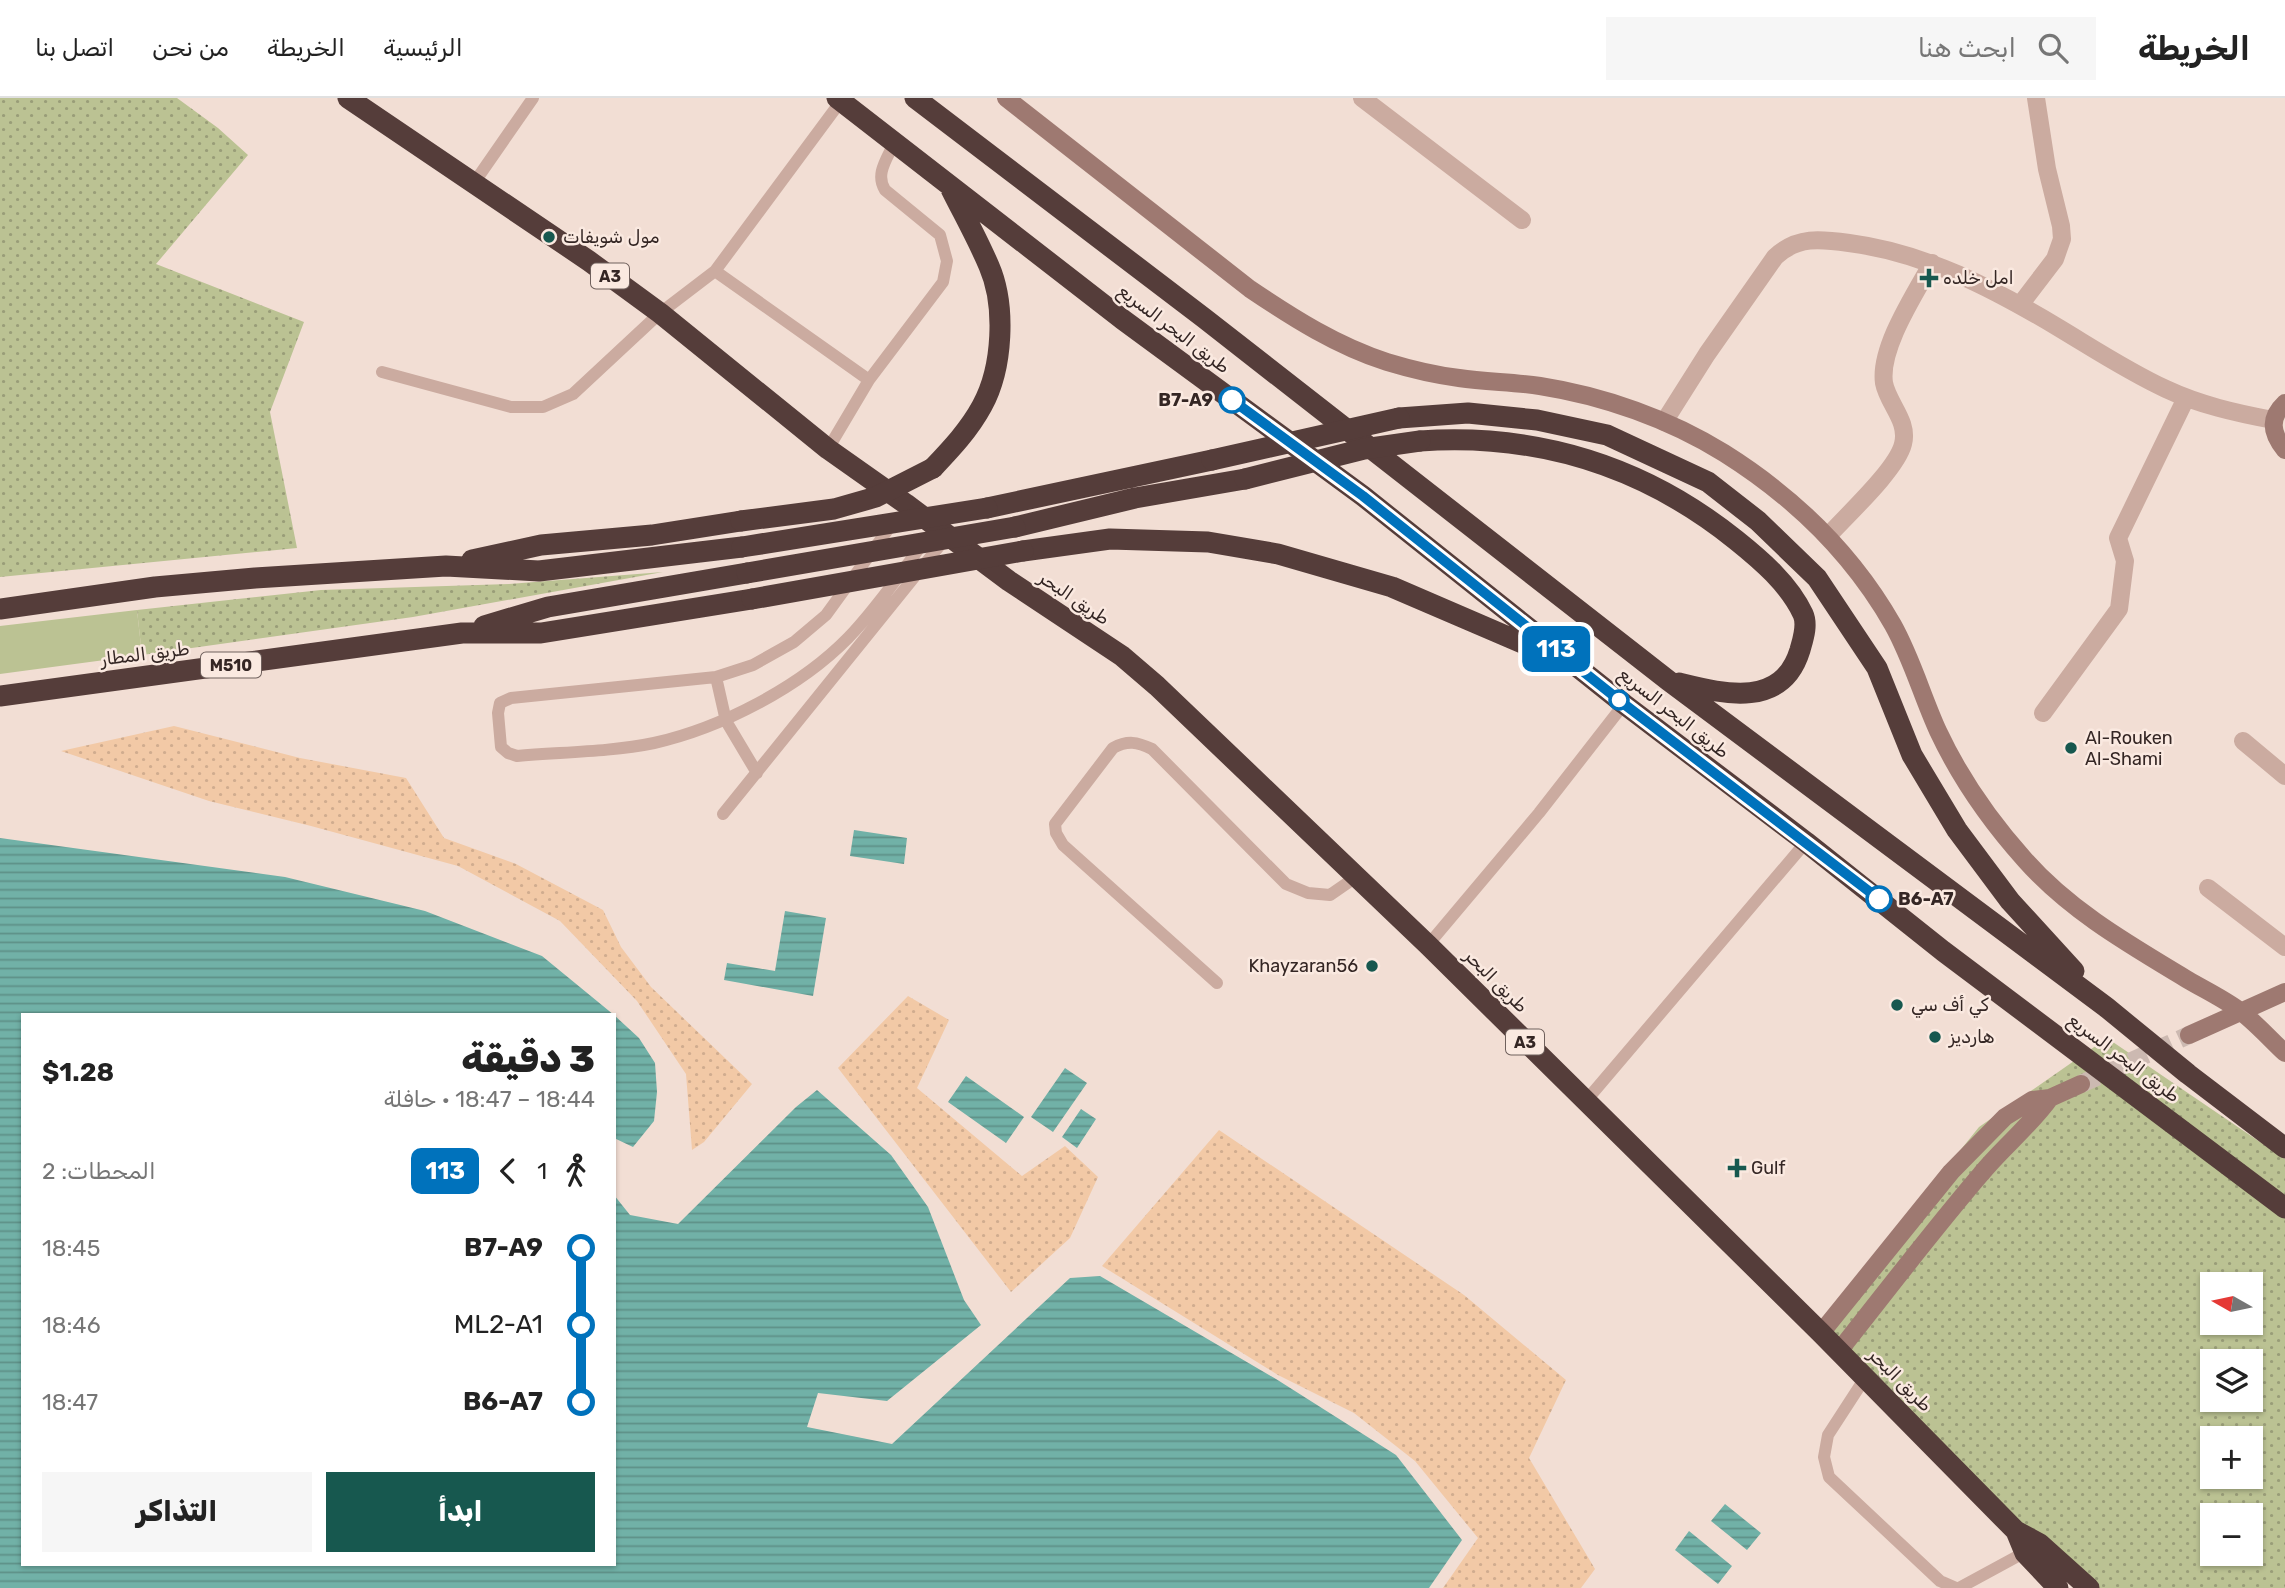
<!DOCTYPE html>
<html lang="ar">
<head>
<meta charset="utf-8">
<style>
  body { margin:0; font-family:Rubik,"Noto Naskh Arabic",sans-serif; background:#f6f6f6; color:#222; direction:rtl; height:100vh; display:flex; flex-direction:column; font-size:26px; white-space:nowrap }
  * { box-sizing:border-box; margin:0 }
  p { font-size:23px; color:#767676 }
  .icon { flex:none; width:38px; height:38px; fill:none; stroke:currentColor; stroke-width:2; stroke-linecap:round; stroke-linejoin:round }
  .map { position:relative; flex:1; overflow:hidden; direction:ltr }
  .details { position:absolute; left:21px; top:915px; width:595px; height:553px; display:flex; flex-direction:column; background:#fff; border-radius:0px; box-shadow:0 2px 5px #0004; direction:rtl }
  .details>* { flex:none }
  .badge { padding:0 14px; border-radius:10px; font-size:24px; line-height:46px }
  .needle { width:46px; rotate:279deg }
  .buttons { position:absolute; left:2200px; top:1174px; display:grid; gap:14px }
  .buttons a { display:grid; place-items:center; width:63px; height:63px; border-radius:0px; background:#fff; box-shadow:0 2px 5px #0004; font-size:35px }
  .map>.badge { position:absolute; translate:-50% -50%; box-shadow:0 0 0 4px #fff }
  .legs { display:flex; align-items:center; gap:10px; height:77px; padding:0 21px; font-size:23px }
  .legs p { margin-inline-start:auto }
  .overview { display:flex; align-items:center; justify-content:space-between; height:119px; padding:0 21px }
  h1 { font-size:38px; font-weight:800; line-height:52px }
  .action { display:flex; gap:14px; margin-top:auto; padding:14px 21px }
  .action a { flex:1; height:80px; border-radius:0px; background:#17584f; color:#fff; font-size:28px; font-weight:800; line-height:80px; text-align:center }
  .action a+a { background:#f6f6f6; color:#222 }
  ul { padding:0 21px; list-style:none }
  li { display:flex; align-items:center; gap:24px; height:77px; font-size:26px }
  li i { display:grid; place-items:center; width:10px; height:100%; margin:0 9px; background:currentColor }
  li i::after { content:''; width:18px; height:18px; margin:-9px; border:5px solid; border-radius:50%; background:#fff }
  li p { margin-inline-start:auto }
  li:first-child i { background:linear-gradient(#0000 50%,currentColor 0) }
  li:last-child i { background:linear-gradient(currentColor 50%,#0000 0) }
  header { display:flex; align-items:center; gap:42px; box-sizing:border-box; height:98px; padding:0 35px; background:#fff; border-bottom:2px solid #e0e0e0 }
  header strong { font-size:33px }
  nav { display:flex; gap:38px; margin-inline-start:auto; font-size:24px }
  .search { width:490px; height:63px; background:#f6f6f6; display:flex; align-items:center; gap:18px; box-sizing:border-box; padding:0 24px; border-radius:0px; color:#767676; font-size:26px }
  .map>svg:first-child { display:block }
  .grass { fill:url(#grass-dots); fill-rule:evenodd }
  .sand { fill:url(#sand-dots) }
  .green { fill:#bbc293 }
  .water { fill:url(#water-rules) }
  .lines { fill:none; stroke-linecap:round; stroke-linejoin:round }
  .secondary-tunnel { stroke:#ccb9b1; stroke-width:18; stroke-dasharray:18 9; stroke-linecap:butt }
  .lane { stroke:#cbaba0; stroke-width:12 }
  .street { stroke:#cbaba0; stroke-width:18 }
  .secondary { stroke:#9e7971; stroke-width:18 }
  .highway { stroke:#553d3a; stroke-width:21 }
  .highway-bridge { stroke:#553d3a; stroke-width:21 }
  .line-1-casing { stroke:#fff; stroke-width:16 }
  .line-1 { stroke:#0072bc; stroke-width:10 }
  .poi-dot { fill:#17584f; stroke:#fae9e0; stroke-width:2.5 }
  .stop-1-dot { fill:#fff; stroke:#0072bc; stroke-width:3.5 }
  .labels { text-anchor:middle; stroke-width:5; stroke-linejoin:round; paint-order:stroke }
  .shield { fill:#fae9e0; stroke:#6f605c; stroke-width:2 }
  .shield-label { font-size:16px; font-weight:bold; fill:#342624 }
  .poi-label { font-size:18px; fill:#342624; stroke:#fae9e0; text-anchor:start }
  .street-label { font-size:18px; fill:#342624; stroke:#fae9e0 }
  .stop-label { font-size:18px; font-weight:bold; fill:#342624; stroke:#fae9e0; text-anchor:end }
</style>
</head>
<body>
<header>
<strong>الخريطة</strong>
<div class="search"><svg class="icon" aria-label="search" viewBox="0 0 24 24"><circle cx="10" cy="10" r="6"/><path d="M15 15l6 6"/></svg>ابحث هنا</div>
<nav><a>الرئيسية</a><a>الخريطة</a><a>من نحن</a><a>اتصل بنا</a></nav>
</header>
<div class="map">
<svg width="2285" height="1490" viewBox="0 0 2285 1490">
  <defs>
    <pattern id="grass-dots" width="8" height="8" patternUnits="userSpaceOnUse" patternTransform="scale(1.75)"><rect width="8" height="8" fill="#bbc293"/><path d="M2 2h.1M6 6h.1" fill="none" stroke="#999d78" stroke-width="1.8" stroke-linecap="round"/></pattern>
    <pattern id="sand-dots" width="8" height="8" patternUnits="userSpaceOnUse" patternTransform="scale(1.75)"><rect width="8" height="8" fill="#f2c9a6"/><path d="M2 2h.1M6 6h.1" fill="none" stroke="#d0ac8f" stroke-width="1.8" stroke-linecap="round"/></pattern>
    <pattern id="water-rules" width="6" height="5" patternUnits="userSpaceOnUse" patternTransform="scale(1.75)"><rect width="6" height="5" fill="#71b1a7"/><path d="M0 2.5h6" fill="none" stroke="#5e9088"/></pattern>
  </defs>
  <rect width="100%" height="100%" fill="#f2ded4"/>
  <path class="grass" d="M0,0H177L218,30L248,57L156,166L304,224L270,314L297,450L0,479Z
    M663,474L413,519L142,557L137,512L321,492L509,486Z
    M2107,940L2285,1061V1490H2078L1815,1233L1979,1029ZM2212,1186H2250V1225H2212ZM2212,1264H2250V1302H2212ZM2212,1340H2250V1379H2212ZM2212,1418H2250V1456H2212Z"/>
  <path class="sand" d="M174,628L300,660L406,680L444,740L516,766L603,812L621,849L651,889L752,986L704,1044L692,1052L686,976L637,903L560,823L458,768L311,728L209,703L61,653Z
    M908,898L949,922L917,990L1022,1078L1065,1048L1098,1079L1070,1140L1011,1194L838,970Z
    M1219,1032L1464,1197L1566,1282L1529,1360L1595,1471L1581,1490H1443L1478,1440L1415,1363L1354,1315L1278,1277L1102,1168Z"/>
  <path class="green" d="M137,512L142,557L0,576V528Z"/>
  <path class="water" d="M854,732L907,740L904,766L850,758Z
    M0,740L285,779L425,813L542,858L614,917H23V1466H614V1097L630,1117L678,1126L796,1009L817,992L891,1057L928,1109L964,1202L981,1227L887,1303L818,1295L807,1329L892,1346L1070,1180L1100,1178L1276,1281L1396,1357L1462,1442L1429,1490H0Z
    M785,813L826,820L813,898L724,882L727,865L775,873Z
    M614,917L639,940L655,965L657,994L654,1023L633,1049L614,1040Z
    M1065,970L1087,985L1053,1034L1031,1019Z
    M966,978L1024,1019L1006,1045L948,1004Z
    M1081,1011L1096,1021L1077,1050L1062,1039Z
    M1725,1406L1761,1435L1747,1452L1711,1423Z
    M1689,1433L1732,1468L1718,1486L1675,1452Z"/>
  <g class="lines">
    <path class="secondary-tunnel" d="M2081,986L2189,937"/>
    <path class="lane" d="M474,85L533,0
      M715,173L869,282
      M382,274L511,309H543L573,296L660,215L715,173L841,3
      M828,351L869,282L943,184L947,163L940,137L885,92C875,76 887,61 894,45
      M892,426L826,517L794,544L753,567L716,579L511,600L500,605L498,615L501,649L508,655L517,658C562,654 610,654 654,645C721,630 800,589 848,540C876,511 900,476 924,444
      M716,579L726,623L757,675
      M723,716L945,441
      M1428,847L1539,715L1624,606
      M1217,885L1063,747L1056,735L1055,726L1113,650C1128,642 1137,644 1152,651L1286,786L1308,795L1330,797L1356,779
      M1585,1004L1806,744
      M1865,1280L1828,1337L1824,1359L1829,1379L1940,1483L1956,1490
      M1959,1490L2029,1452"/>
    <path class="street" d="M1362,0L1522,122
      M2020,207L2055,161L2062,141L2061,128L2047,71L2036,0
      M1664,324L1707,256L1775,159C1797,138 1821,141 1849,145C1926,155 1994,191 2059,230C2094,251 2129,274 2166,291C2200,307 2236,315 2273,322
      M1828,438C1847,417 1897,371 1903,346C1909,323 1888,306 1884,285C1879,250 1915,196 1932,165
      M2043,615L2119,511L2125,463L2118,440L2186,300
      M2243,643L2285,678
      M2208,790L2285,849"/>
    <path class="secondary" d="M1006,0L1250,191C1293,220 1337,248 1387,264C1410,271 1435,277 1459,280C1486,284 1514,284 1540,288C1604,298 1669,321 1724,355C1794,399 1852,455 1893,527C1912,561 1922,598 1938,633C1960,680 1991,724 2025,762C2070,813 2130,847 2188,882C2205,892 2224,901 2240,913C2256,925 2270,941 2285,955
      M2285,305C2269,320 2271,335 2285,352
      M2189,937L2285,894
      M1821,1235L1951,1074L2005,1019L2032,1002L2050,1000L2081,986
      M1839,1253C1886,1194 1932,1133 1981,1076C2002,1050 2031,1027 2050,1000"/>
    <path class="highway" d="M348,0L589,163L660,215L828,351L906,406L1009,483L1122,558L1157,588L1428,847L1821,1235L2016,1433L2040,1446L2089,1490
      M837,0L1122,221L1363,398L1624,606L1806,744L1943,853L2285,1110
      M915,0L1204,220L1669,583L2106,909L2188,976L2285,1050
      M1399,320L1468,315L1537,322L1607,337L1708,384L1758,423L1817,480L1877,570L1912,657L1957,732L2010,803L2074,873
      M1420,343C1537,335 1644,368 1736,442C1761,462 1789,486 1803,516C1808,527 1803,541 1800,552C1782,611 1724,596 1679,585
      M933,370C951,351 969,332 982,308C1003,270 1006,207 989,168C978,142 964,117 951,91
      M987,410L1212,362
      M1015,429L1135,400L1245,381
      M1023,453L1110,441L1208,444L1278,456L1392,489L1550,557
      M472,462L541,447L652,437L741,423
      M0,511L155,489L255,480L446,468L539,473L742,449
      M484,528L548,509L747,475
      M0,598L462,535H541L752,501
      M2016,1433L2025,1455L2058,1490"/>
    <path class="highway-bridge" d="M1212,362L1399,320
      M1245,381L1364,351L1420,343
      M741,423L834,411L876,399L933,370
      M742,449L987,410
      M747,475L1015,429
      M752,501L1023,453"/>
  </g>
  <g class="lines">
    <g class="line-1-casing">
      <path id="line-1" d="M1232,302L1363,398L1624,606L1879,801"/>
    </g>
    <use href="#line-1" class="line-1"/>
  </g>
  <g class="poi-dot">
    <circle cx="549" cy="139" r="7"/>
    <path d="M1925.5 169.5h7v7h7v7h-7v7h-7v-7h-7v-7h7z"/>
    <circle cx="2071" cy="650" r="7"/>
    <circle cx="1372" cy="868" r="7"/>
    <circle cx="1897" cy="907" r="7"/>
    <circle cx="1935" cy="939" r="7"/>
    <path d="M1733.5 1059.5h7v7h7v7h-7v7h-7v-7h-7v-7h7z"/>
  </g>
  <g class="stop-1-dot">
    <circle cx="1232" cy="302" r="12"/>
    <circle cx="1619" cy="602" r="9"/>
    <circle cx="1879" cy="801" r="12"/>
  </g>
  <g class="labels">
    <g class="shield">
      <rect x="591" y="165.5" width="38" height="25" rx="5"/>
      <rect x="201" y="554.5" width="60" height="25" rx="5"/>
      <rect x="1506" y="931.5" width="38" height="25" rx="5"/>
    </g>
    <g class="shield-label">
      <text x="610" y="184">A3</text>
      <text x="231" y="573">M510</text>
      <text x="1525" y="950">A3</text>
    </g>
    <g class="poi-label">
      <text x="563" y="145">مول شويفات</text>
      <text x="1943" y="186">امل خلده</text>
      <text x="2085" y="646">Al-Rouken<tspan x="2085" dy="21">Al-Shami</tspan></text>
      <text x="1358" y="874" text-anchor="end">Khayzaran56</text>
      <text x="1911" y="913">كي أف سي</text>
      <text x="1949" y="945">هارديز</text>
      <text x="1751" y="1076">Gulf</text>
    </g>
    <g class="street-label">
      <text transform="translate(1174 231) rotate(37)" y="6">طريق البحر السريع</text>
      <text transform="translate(1074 500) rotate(34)" y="6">طريق البحر</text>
      <text transform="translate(145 556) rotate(-7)" y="6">طريق المطار</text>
      <text transform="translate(1674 615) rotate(38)" y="6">طريق البحر السريع</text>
      <text transform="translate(1496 883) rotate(45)" y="6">طريق البحر</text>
      <text transform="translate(2124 960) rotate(37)" y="6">طريق البحر السريع</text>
      <text transform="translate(1900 1282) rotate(45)" y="6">طريق البحر</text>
    </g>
    <g class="stop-label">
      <text x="1213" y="308">B7-A9</text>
      <text x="1898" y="807" text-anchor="start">B6-A7</text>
    </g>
  </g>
</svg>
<div class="buttons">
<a><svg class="needle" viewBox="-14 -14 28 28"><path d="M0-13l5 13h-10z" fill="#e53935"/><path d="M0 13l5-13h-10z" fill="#767676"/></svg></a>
<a><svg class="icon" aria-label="layers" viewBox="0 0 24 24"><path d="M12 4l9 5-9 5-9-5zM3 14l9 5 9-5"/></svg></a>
<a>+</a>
<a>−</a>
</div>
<b class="badge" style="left:1556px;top:551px;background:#0072bc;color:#fff">113</b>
<section class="details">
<div class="overview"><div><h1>3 دقيقة</h1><p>18:44 – 18:47 · حافلة</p></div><b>$1.28</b></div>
<div class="legs"><svg class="icon" aria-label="walk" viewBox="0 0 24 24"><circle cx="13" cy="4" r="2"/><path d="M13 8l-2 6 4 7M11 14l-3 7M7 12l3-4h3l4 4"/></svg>1<svg class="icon" aria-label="back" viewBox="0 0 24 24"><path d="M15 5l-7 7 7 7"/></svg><b class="badge" style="background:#0072bc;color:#fff">113</b><p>المحطات: 2</p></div>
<ul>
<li><i style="color:#0072bc"></i><b>B7-A9</b><p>18:45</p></li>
<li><i style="color:#0072bc"></i><span>ML2-A1</span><p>18:46</p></li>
<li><i style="color:#0072bc"></i><b>B6-A7</b><p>18:47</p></li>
</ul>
<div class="action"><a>ابدأ</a><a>التذاكر</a></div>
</section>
</div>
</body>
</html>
